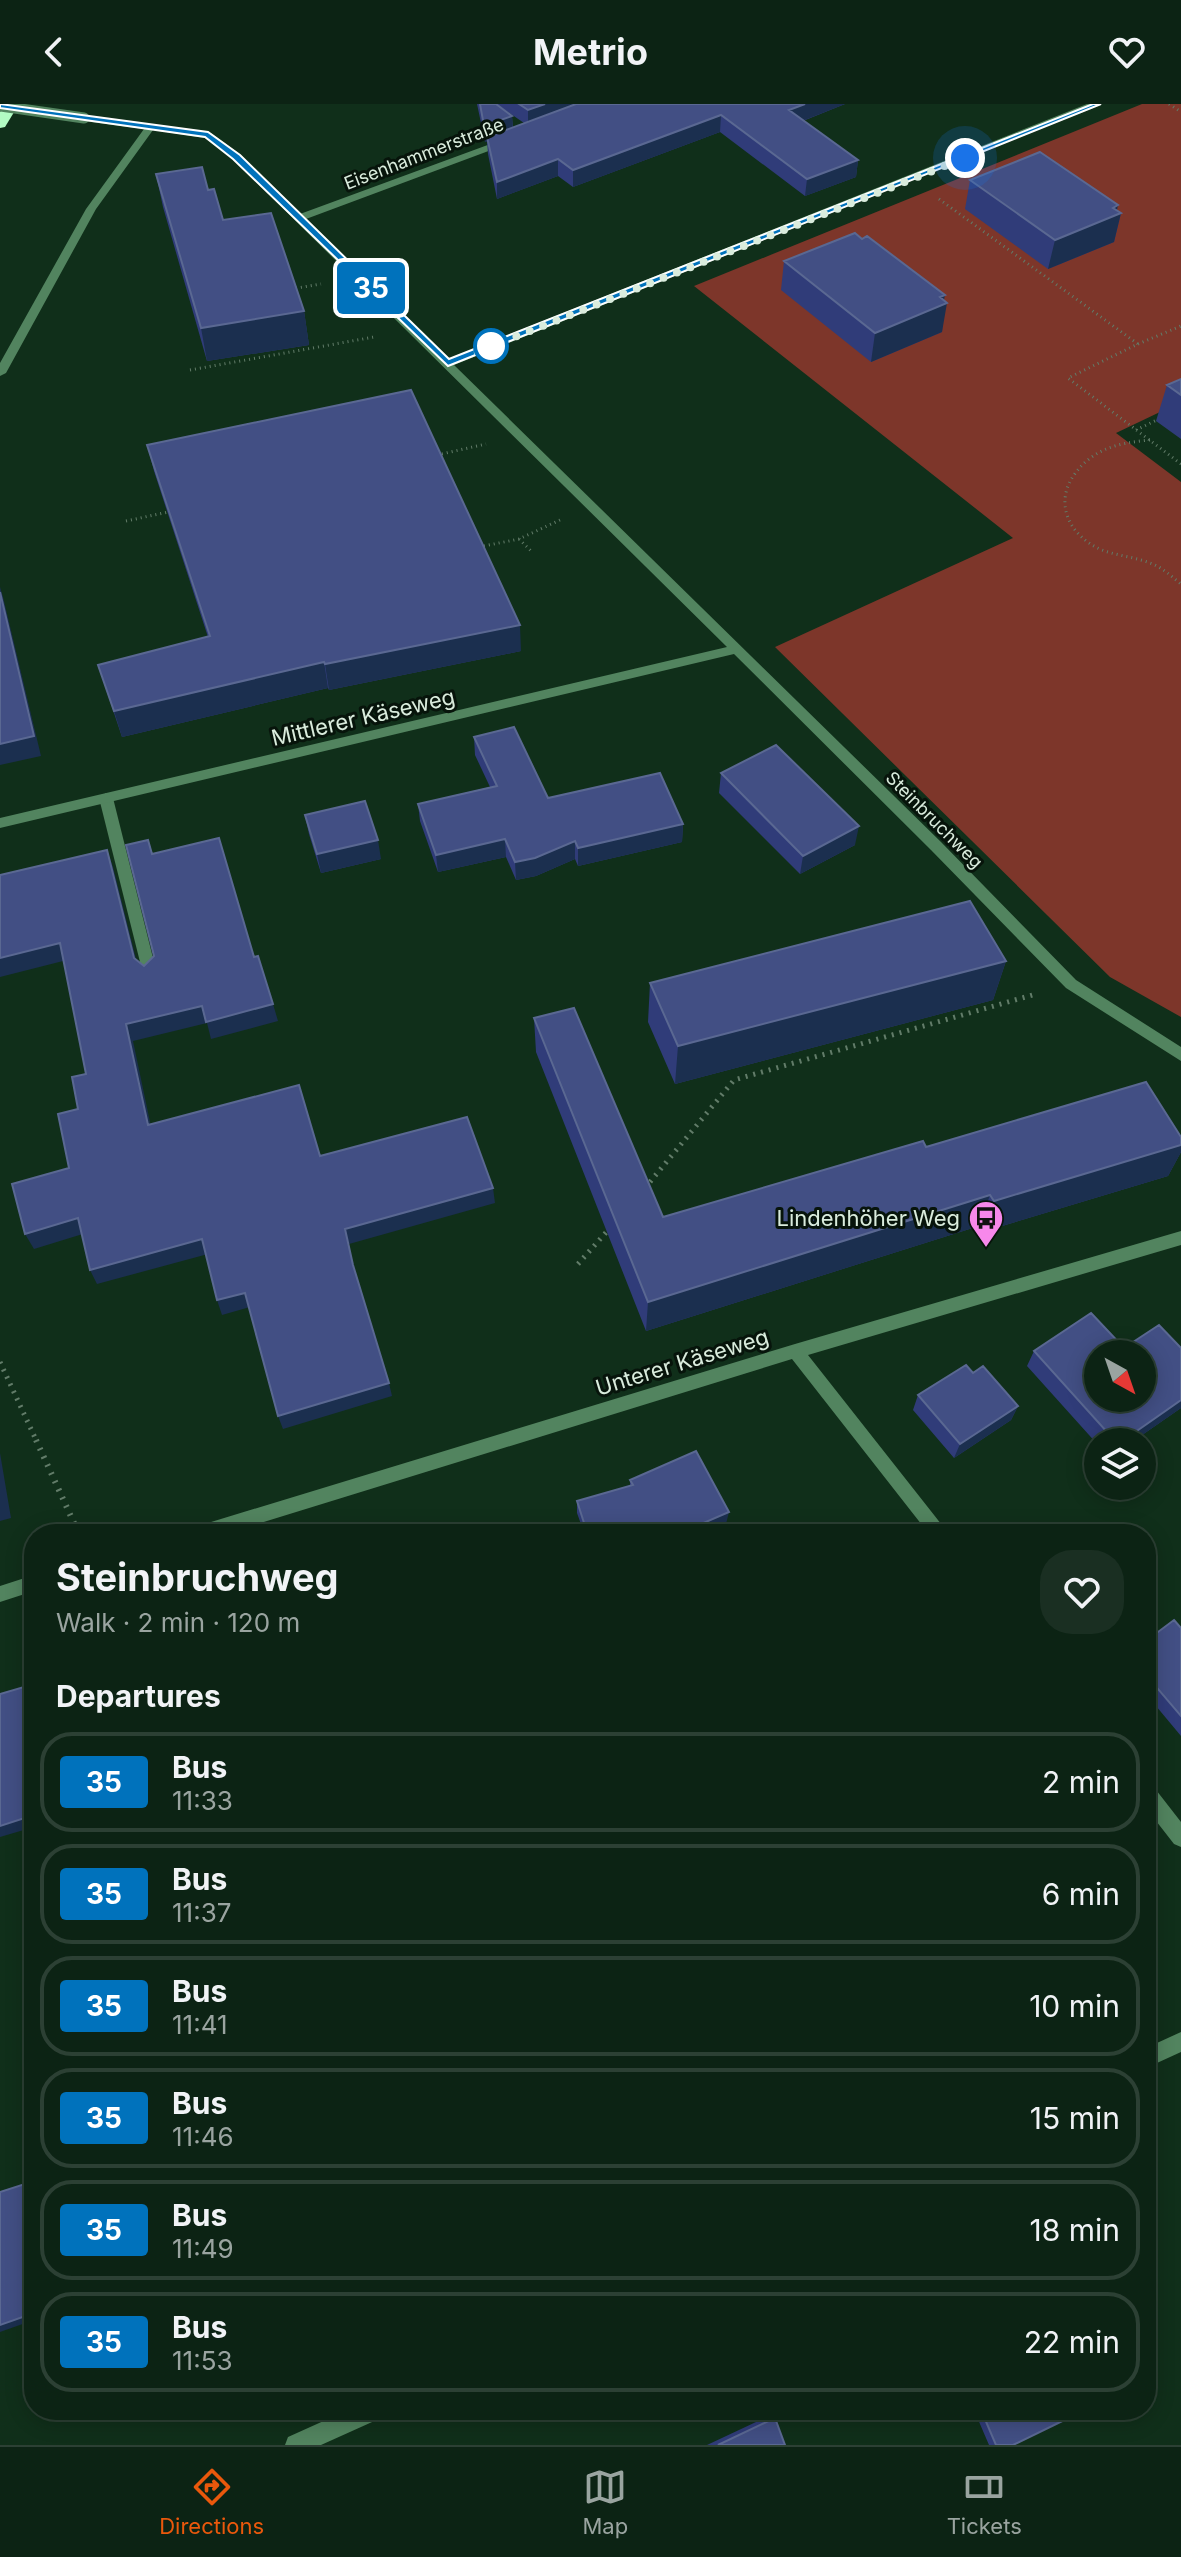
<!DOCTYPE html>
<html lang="en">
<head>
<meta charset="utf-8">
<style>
  body { margin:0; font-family:Inter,sans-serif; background:#1a2f22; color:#f1f3f6; height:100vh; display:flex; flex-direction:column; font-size:30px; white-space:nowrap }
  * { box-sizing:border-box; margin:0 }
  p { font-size:26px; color:#9aa4a0 }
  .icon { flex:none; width:44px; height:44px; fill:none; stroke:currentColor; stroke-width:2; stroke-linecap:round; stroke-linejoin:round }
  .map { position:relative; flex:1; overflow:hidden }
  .sheet { position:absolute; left:24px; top:1420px; width:1132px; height:896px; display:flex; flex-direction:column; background:#0c2314; border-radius:32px; box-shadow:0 4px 20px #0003,0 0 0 2px #2c4034 }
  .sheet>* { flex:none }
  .badge { padding:0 16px; border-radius:6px; font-size:28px; line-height:52px }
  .needle { width:52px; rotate:140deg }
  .controls { position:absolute; left:1084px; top:1236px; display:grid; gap:16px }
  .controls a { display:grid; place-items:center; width:72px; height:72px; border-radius:50%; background:#0c2314; box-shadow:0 4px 20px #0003,0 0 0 2px #2c4034; font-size:40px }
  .you { position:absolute; width:40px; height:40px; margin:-20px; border:6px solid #fff; border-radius:50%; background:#1a73e8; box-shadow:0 0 0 12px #1a73e833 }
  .map>.badge { position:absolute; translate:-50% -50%; box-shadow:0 0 0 4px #fff }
  h2 { padding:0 32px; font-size:30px; line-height:72px }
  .round { display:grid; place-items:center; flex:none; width:84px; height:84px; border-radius:32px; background:#1a2f22 }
  .headline { display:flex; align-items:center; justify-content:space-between; height:136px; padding:0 32px }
  h1 { font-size:38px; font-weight:700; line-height:60px }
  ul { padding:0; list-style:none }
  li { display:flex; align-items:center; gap:24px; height:100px; margin:0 16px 12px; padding:0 16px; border:4px solid #2c4034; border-radius:32px }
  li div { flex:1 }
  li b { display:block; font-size:30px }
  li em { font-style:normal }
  li .badge { min-width:88px; font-weight:700; text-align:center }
  header { display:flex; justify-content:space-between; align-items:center; height:104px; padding:0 32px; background:#0c2314; font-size:36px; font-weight:700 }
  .dock { display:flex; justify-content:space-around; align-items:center; height:112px; border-top:2px solid #2c4034; background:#0c2314; font-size:22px; color:#9aa4a0 }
  .dock a { display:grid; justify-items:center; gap:4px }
  .dock .selected { color:#ea580c }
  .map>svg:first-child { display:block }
  .green { fill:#7d362a }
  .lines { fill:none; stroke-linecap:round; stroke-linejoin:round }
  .path-far2 { stroke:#627c69; stroke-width:3; stroke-dasharray:1 4; stroke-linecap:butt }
  .path-far1 { stroke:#627c69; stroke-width:5; stroke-dasharray:2 6; stroke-linecap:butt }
  .path { stroke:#627c69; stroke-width:6; stroke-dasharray:2 7; stroke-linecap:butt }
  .lane { fill:#52845f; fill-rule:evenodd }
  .street { fill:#52845f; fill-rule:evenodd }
  .highway { fill:#b2fbc3; fill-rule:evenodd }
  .street-bridge { stroke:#52845f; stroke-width:11 }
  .wall { fill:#303c79; fill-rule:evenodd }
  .shaded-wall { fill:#1b2f4f }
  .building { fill:#424f84; stroke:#5a6892; stroke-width:2; fill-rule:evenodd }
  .line { fill:#0072bc; stroke:#fff; stroke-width:2 }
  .walk { stroke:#daecdd; stroke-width:8; stroke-dasharray:0 14.4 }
  .stop-dot { fill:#fff; stroke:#0072bc; stroke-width:4 }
  .labels { text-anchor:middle; stroke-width:6; stroke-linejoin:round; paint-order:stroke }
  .far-street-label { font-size:18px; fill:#daecdd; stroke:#07140b }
  .street-label { font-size:22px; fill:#daecdd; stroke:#07140b }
  .poi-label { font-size:22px; fill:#daecdd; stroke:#07140b; text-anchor:end }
</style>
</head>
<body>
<header><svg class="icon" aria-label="back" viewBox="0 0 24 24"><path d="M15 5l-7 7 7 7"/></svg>Metrio<svg class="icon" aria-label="heart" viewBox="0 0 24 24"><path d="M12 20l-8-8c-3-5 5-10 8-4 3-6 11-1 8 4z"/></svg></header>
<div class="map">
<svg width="1181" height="2341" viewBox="0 0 1181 2341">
  <rect width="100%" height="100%" fill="#102f1a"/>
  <path class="green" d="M1142,0H1181V298L1116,329L1181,378V913L1110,873L775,543L1013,434L694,182Z"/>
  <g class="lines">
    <path class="path-far2" d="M1169,0L1181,8
      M939,95L1138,240L1068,274L1181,360
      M291,185L321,180
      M1138,240L1181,222
      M190,266L374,233
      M1136,326L1161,314
      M1150,336C1119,339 1093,344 1074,371C1053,401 1071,433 1102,446C1118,452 1135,453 1150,459C1162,463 1171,472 1181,480
      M437,351L486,340
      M126,417L173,407
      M519,435L532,448
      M479,443L519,435L560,416"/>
    <path class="path-far1" d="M645,1084L734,976L1036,890
      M578,1160L609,1125
      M0,1258L37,1338"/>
    <path class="path" d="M36,1336L79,1430"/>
    <path class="lane" d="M106,689L113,694L157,870L150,876L143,870L99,694Z"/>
    <path class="street" d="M1087,0H1101L454,261L941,738L1076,876L1181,943V957L1066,884L931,746L734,550L0,724V714L727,543L233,55L205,34L153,26L96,105L6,269L0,272V259L86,105L144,25L84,17L79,14L81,12L211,29L241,51L300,110L504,35H510V39L306,115L448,255Z
      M1181,1127V1141L808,1251L949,1430H929L792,1255L225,1430H189L192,1424L198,1422L795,1240Z
      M34,1471V1487L0,1498V1482Z
      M1146,1680L1153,1682L1181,1718V1743L1174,1740L1146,1704Z
      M1181,1928V1948L1146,1964V1944Z
      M348,2306H384L381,2314L321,2341H285L288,2333Z"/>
    <path class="highway" d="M5,0H19L5,23L0,24V8Z"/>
    <path class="street-bridge" d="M0,2L84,14"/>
  </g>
  <path class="wall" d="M477,0H845L803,17L858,56L856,73L805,92L720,28L573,83L558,72L497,95L488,50L487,38H485ZM499,2L524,19L513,24L512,12Z
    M156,70L208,86L223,116L304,207L309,241L207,257L163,103Z
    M970,76L1121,109L1114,138L1048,165L965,105Z
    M784,157L944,197L942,228L871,258L781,186Z
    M1181,275V335L1156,317L1167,281Z
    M147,341L521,547L329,586L328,584L122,633L98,561L208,533L154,367Z
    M474,633L548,694L683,720L682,738L578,762L575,755L536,772L516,776L506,753L438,768L420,717L418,700L490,683L475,651Z
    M721,669L855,741L800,770L719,689Z
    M305,711L381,755L321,769L309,730Z
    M1006,857L993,896L675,980L648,918L650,879Z
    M534,914L663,1113L926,1043L1181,1033V1048L1168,1072L982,1128L979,1122L646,1227L536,948Z
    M1124,1244H1181V1304L1132,1338H1098V1341L1027,1262L1034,1247Z
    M973,1269L1018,1302L1011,1316L954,1354L913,1306L918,1291Z
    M630,1376L726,1420L582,1423L577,1409V1397L630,1382Z
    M1181,1524V1632L1146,1590V1537Z
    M974,2306H1085L1013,2341H989Z
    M771,2311L775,2314L785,2341H707Z"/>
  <path class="shaded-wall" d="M545,0H588L528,23V6Z
    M805,0H845L787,23L789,6Z
    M721,11L720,28L573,83V66Z
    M512,12L513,28L487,33V38H485L484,22Z
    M558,55V72L497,95V78Z
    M858,56L856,73L805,92L807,75Z
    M1118,101L1116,111L1121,109L1114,138L1048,165L1055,136Z
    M945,191L943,201L947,199L942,228L871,258L875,229Z
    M304,207L309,241L207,257L201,224Z
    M0,483L3,493L41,652L0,661Z
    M520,521L521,547L329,586L325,560Z
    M324,558L328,584L122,633L114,607Z
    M683,720L682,738L578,762V744Z
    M859,722L855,741L800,770L803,752Z
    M505,735L506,753L438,768L436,751Z
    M378,736L381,755L321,769L317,750Z
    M575,737V755L536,772L516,776L515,758Z
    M107,746L113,763L140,871L134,854Z
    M60,839L67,856L0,873V854Z
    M1006,857L993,896L675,980L678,942Z
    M273,900L278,917L211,935L207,919L133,937L154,1037L148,1021L126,920L202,902Z
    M1181,1041V1048L1168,1072L982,1128L994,1097Z
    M493,1084L495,1099L349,1140L345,1125Z
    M990,1091L979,1122L646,1227L648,1198Z
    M78,1114L86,1129L34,1145L25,1130Z
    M202,1135L208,1150L97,1180L90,1166Z
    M245,1189L250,1203L222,1211L217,1196Z
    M389,1279L392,1292L283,1325L278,1312Z
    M1181,1296V1304L1132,1338H1121Z
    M1018,1302L1011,1316L954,1354L960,1340Z
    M0,1349L11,1414L0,1417Z
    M729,1408L726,1420L704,1430H678Z
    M34,1711V1723L0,1733V1722Z
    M34,2209V2216L0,2228V2221Z"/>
  <path class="building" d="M480,0H496L512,12L484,22Z
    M519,0H545L528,6Z
    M576,0H805L789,6L858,56L807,75L721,11L573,66L558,55L497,78L487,33Z
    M1040,48L1118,101L1113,104L1121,109L1055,136L970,76Z
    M202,63L208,86L214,85L223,116L271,109L304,207L201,224L156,70Z
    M855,129L862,135L867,132L945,191L940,193L947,199L875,229L784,157Z
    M1181,275V291L1167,281Z
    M411,286L520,521L325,560L324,558L114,607L98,561L210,532L147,341Z
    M0,488L34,632L0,640Z
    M514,623L548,694L660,669L683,720L578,744L575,737L535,754L515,758L505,735L436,751L418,700L497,682L474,633Z
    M776,641L859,722L803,752L721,669Z
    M365,697L378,736L317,750L305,711Z
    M219,734L254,853L258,852L273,900L206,918L202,902L126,920L148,1021L299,981L320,1052L467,1013L493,1084L345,1125L353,1161L389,1279L278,1312L245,1189L217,1196L202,1135L90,1166L78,1114L25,1130L12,1080L69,1064L58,1010L78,1005L72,973L86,970L60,839L0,854V771L107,746L134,854L144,862L154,852L126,741L148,736L152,750Z
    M970,797L1006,857L678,942L650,879Z
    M574,904L663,1113L923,1037L926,1043L1146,978L1181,1033V1041L994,1097L990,1091L648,1198L534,914Z
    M1091,1209L1124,1244L1159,1221L1181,1244V1296L1121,1338H1116L1034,1247ZM1098,1250H1142V1294H1098Z
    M966,1261L973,1269L983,1262L1018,1302L960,1340L918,1291Z
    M696,1347L729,1408L678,1430H559L585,1422L577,1397L633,1381L630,1376Z
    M1174,1516L1181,1524V1612L1146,1571V1537Z
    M34,1580V1711L0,1722V1590Z
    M34,2077V2209L0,2221V2088Z
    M981,2306H1085L1013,2341H996Z
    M775,2314L785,2341H718Z"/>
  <path class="line" d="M0,0L208,28L240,51L449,255L1093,0H1101L448,262L233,55L205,33L0,4Z"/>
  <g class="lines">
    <path class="walk" d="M491,242L477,248L965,54"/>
  </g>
  <defs>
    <g id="bus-pin" transform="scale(1.8)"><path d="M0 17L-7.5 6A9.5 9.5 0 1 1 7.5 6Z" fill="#f788eb" stroke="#07140b"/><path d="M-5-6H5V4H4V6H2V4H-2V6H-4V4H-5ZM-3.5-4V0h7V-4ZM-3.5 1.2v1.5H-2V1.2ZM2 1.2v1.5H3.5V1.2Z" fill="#111"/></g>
  </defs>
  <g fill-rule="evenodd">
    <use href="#bus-pin" x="986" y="1114"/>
  </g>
  <circle class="stop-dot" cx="491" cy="242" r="16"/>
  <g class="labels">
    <g class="far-street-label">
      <text transform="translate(424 50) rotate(-21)" y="6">Eisenhammerstraße</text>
      <text transform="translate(934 716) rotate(45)" y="6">Steinbruchweg</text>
    </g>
    <g class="street-label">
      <text transform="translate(363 613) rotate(-13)" y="8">Mittlerer Käseweg</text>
      <text transform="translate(682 1258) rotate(-17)" y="8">Unterer Käseweg</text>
    </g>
    <g class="poi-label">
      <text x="960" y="1122">Lindenhöher Weg</text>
    </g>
  </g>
</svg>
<div class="controls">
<a><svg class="needle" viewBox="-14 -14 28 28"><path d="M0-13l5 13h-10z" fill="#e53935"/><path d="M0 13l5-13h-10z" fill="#9aa4a0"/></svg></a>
<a><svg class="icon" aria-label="layers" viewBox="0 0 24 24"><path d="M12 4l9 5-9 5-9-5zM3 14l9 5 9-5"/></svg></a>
</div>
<div class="you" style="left:965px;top:54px"></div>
<b class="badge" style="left:371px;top:184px;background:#0072bc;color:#fff">35</b>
<section class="sheet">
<div class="headline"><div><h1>Steinbruchweg</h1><p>Walk · 2 min · 120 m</p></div><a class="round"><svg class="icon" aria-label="heart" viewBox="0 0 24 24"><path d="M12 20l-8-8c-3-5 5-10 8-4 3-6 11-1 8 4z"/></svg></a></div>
<h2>Departures</h2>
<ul>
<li><span class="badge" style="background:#0072bc;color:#fff">35</span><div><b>Bus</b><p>11:33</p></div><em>2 min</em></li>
<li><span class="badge" style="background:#0072bc;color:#fff">35</span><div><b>Bus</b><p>11:37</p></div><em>6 min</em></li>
<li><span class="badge" style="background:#0072bc;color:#fff">35</span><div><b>Bus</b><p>11:41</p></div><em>10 min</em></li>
<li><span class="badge" style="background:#0072bc;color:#fff">35</span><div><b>Bus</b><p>11:46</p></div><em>15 min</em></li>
<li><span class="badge" style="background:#0072bc;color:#fff">35</span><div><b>Bus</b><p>11:49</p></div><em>18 min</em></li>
<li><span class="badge" style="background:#0072bc;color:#fff">35</span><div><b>Bus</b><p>11:53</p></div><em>22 min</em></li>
</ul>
</section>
</div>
<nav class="dock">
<a class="selected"><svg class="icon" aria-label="directions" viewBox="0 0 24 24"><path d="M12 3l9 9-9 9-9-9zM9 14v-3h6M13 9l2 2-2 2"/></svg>Directions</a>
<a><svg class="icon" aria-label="map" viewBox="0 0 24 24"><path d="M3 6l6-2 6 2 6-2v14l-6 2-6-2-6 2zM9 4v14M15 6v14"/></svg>Map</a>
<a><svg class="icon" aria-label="tickets" viewBox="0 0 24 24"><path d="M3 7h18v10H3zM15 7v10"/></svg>Tickets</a>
</nav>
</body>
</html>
